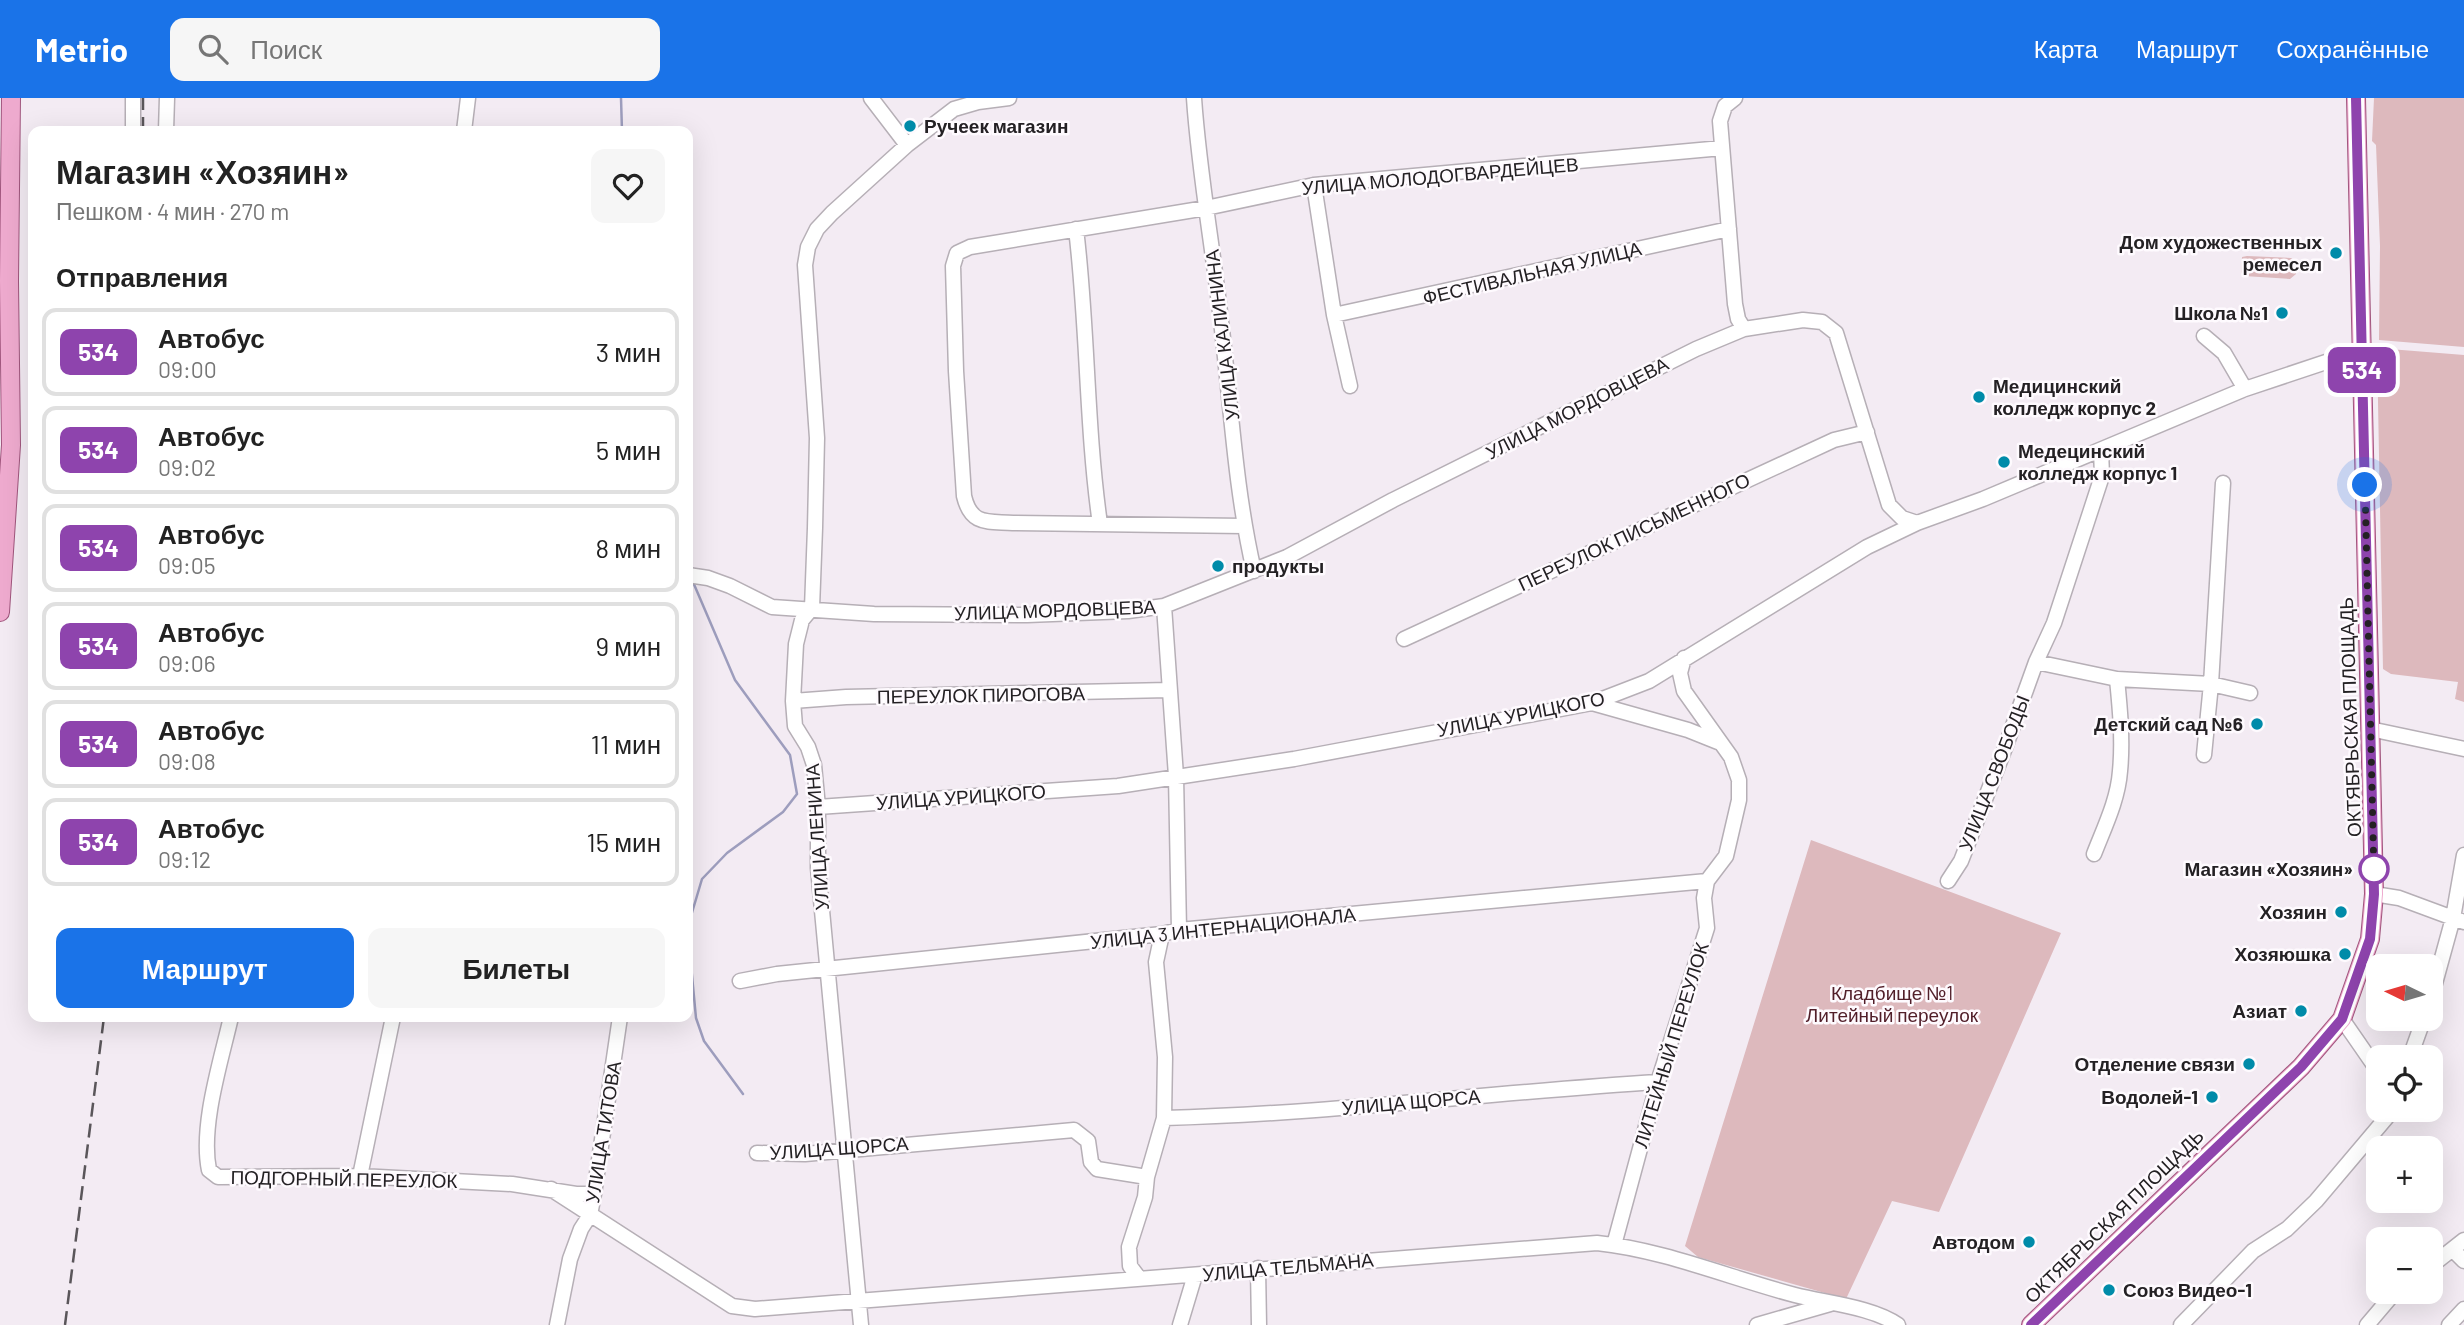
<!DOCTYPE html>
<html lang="ru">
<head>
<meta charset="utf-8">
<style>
  body { margin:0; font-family:Barlow,sans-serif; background:#f6f6f6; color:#222; height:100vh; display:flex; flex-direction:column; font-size:26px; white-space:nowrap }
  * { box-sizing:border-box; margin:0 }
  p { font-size:23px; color:#767676 }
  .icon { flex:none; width:38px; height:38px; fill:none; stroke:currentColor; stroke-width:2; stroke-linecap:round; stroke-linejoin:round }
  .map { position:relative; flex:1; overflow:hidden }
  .panel { position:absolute; left:28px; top:28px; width:665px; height:896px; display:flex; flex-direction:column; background:#fff; border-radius:14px; box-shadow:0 7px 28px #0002 }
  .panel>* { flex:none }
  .badge { padding:0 14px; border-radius:10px; font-size:24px; line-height:46px }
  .needle { width:46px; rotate:275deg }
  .buttons { position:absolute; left:2366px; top:856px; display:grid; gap:14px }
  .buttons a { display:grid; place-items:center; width:77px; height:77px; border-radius:14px; background:#fff; box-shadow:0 7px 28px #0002; font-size:35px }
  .you { position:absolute; width:35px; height:35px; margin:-18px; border:5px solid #fff; border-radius:50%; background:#1a73e8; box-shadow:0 0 0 10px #1a73e833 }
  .map>.badge { position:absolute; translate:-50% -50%; box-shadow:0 0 0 4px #fff }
  h2 { padding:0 28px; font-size:26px; line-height:63px }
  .round { display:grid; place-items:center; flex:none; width:74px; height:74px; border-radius:14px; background:#f6f6f6 }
  .head { display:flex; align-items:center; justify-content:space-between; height:119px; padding:0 28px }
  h1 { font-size:33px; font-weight:600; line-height:52px }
  .cta { display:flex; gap:14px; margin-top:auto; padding:14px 28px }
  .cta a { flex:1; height:80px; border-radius:14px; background:#1a73e8; color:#fff; font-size:28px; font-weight:600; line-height:80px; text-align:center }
  .cta a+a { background:#f6f6f6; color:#222 }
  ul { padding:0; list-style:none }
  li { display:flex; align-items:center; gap:21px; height:88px; margin:0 14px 10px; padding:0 14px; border:4px solid #e0e0e0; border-radius:14px }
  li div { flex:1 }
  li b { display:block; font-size:26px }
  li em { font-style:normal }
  li .badge { min-width:77px; font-weight:700; text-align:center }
  header { display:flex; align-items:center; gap:42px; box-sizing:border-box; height:98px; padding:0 35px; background:#1a73e8; color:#fff }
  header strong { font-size:33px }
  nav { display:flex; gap:38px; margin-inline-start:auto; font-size:24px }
  .search { width:490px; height:63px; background:#f6f6f6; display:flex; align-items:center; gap:18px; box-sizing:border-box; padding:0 24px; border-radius:14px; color:#767676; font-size:26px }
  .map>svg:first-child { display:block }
  .green { fill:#ddb9bd }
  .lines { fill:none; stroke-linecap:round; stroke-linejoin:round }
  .stream { stroke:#9d9dbd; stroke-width:2.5 }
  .minor-casing { stroke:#b6afb6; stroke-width:17 }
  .major-casing { stroke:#a0567d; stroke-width:20 }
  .minor { stroke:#fff; stroke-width:14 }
  .major { stroke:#eeaace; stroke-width:18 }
  .rail { stroke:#5a565a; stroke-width:2.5; stroke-dasharray:14 7; stroke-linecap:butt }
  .line-casing { stroke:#fff; stroke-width:16 }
  .line { stroke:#8e44ad; stroke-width:10 }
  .walk { stroke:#242124; stroke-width:7; stroke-dasharray:0 12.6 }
  .poi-dot { fill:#008ba9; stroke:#fefafe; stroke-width:2.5 }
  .stop-dot { fill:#fff; stroke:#8e44ad; stroke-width:3.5 }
  .labels { text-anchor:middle; stroke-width:5; stroke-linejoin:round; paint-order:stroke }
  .poi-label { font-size:19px; font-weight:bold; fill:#242124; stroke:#fefafe; text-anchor:end }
  .street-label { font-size:19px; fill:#242124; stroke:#fefafe }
  .stop-label { font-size:19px; font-weight:bold; fill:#242124; stroke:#fefafe; text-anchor:end }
  .park-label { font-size:19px; fill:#511e29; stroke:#fefafe }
</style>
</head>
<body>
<header>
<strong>Metrio</strong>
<div class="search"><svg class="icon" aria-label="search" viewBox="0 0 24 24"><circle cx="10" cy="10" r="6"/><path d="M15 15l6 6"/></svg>Поиск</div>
<nav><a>Карта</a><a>Маршрут</a><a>Сохранённые</a></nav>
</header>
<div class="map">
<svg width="2464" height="1227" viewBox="0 0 2464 1227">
  <rect width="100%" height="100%" fill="#f3ebf3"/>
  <path class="green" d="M2374,0H2464V249L2379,242L2380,148L2376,47L2372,43Z
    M2247,158L2291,160L2296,164V176L2290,181L2244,178L2241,174L2242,159Z
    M2377,250L2464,257V604L2455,601L2458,584L2391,576L2383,571Z
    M1811,742L2061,835L1939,1114L1892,1103L1846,1201L1698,1159L1685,1148Z"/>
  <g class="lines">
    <path class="stream" d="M621,0L622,33
      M688,828L702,781L727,755L783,714L797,696L790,657L735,582L693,484
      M688,835L696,920L704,943L743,996"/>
    <g class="minor-casing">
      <path id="minor" d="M871,0L907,47
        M1194,0C1199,75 1213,149 1221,223C1231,306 1235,391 1254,473
        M1735,0L1725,8L1720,23L1735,206L1738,221L1744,231
        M133,33V0
        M166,33L167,0
        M464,33L468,0
        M1314,87L1334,217L1350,288
        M1076,131C1088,229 1086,328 1100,426
        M1334,217L1729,131
        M2204,238L2224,255L2245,291
        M1244,428L1013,425C988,423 971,428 964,398L956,273L953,168L957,155L970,149L1206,110L1314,87L1722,50
        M688,477L708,480L730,488L772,509L874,516L1027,517L1128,513L1164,508L1287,459L1393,402L1696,251L1744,231L1803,222L1822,224L1836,235L1889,407L1902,420L1917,425
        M1164,508L1176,678L1179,832
        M1404,541L1834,342L1867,334
        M2036,564L2117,581L2211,586L2250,595
        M793,603L846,599L1169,592
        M1592,605L1688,632L1718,644
        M2370,631L2464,651
        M2204,657L2211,586L2223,385
        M818,709L1118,688L1294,661L1592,605L1649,583L1867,449L1917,425L1983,401L2245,291L2362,252
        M2094,756C2104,730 2118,702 2120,673C2123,643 2120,611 2117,581
        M1948,783L1961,763L2005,650L2036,564L2054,525L2102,378L2101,352
        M2374,796L2399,800L2453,820L2464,757
        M740,883L777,876L1162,836L1179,832L1707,783
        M2431,900L2453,820L2464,824
        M231,919C221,963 200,1028 209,1072L218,1079L360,1078L512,1086L576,1096H594
        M2342,921L2378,973
        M2410,959L2424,920
        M1164,1020C1329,1016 1493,994 1658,984
        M757,1055L805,1056L1074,1032L1088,1043L1091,1064L1097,1071L1147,1079
        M360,1078L393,919
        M551,1091L732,1208L755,1211L1597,1145C1664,1152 1730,1180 1795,1197C1826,1205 1873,1209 1898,1227
        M1614,1147L1658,984L1707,830L1704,800L1707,783L1726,758L1739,702V682L1731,659L1684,593L1680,575L1684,560
        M2453,1152L2464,1163
        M2431,1168L2464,1142
        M1258,1170L1259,1227
        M1139,1180L1130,1168L1129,1149L1145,1099L1147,1079L1164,1020L1165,959L1156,864L1162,836
        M557,1227L570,1161L581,1131L590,1117L594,1096L620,919
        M861,1227L818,770V709L814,667L808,649L795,628L793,603L796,546L802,522L812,510L815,430L817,340L805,167L808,149L817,131L832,115L907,47L954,11L978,4L1009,0
        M1180,1227L1195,1177
        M1757,1227L1830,1206
        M2181,1227L2253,1153L2287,1131L2316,1103L2387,1019L2390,1012
        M2367,1227L2395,1194
        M2449,1227L2464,1211"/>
    </g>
    <g class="major-casing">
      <path id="major" d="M0,514L11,347L9,183L11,0
        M2031,1227L2301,969L2342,921L2370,841L2374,796L2356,0"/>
    </g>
    <use href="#minor" class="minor"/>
    <use href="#major" class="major"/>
    <path class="rail" d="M143,33V0
      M65,1227L104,919"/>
  </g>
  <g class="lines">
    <g class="line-casing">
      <path id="line" d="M2031,1227L2301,969L2342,921L2370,841L2374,796L2356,0"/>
    </g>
    <use href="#line" class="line"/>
    <path class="walk" d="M2365,387L2374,778V771"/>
  </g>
  <g class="poi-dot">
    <circle cx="910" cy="28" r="7"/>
    <circle cx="2336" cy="155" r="7"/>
    <circle cx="2282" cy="215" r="7"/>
    <circle cx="1979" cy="299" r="7"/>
    <circle cx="2004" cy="364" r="7"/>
    <circle cx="1218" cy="468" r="7"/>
    <circle cx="2257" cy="626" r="7"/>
    <circle cx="2341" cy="814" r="7"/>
    <circle cx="2345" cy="856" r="7"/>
    <circle cx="2301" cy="913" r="7"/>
    <circle cx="2249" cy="966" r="7"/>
    <circle cx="2212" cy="999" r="7"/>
    <circle cx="2029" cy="1144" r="7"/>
    <circle cx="2109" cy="1192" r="7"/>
  </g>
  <circle class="stop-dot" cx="2374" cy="771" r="14"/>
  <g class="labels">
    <g class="poi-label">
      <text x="924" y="35" text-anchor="start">Ручеек магазин</text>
      <text x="2322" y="151">Дом художественных<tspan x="2322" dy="22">ремесел</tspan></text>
      <text x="2268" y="222">Школа №1</text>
      <text x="1993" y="295" text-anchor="start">Медицинский<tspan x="1993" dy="22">колледж корпус 2</tspan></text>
      <text x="2018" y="360" text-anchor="start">Медецинский<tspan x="2018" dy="22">колледж корпус 1</tspan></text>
      <text x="1232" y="475" text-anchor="start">продукты</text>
      <text x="2243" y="633">Детский сад №6</text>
      <text x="2327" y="821">Хозяин</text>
      <text x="2331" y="863">Хозяюшка</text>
      <text x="2287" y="920">Азиат</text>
      <text x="2235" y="973">Отделение связи</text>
      <text x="2198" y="1006">Водолей-1</text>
      <text x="2015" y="1151">Автодом</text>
      <text x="2123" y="1199" text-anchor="start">Союз Видео-1</text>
    </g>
    <g class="street-label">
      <text transform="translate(1440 78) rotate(-5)" y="7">УЛИЦА МОЛОДОГВАРДЕЙЦЕВ</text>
      <text transform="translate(1532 175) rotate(-13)" y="7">ФЕСТИВАЛЬНАЯ УЛИЦА</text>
      <text transform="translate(1222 237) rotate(-97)" y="7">УЛИЦА КАЛИНИНА</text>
      <text transform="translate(1577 310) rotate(-27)" y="7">УЛИЦА МОРДОВЦЕВА</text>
      <text transform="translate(1634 434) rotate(-25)" y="7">ПЕРЕУЛОК ПИСЬМЕННОГО</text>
      <text transform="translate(1055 512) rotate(-2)" y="7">УЛИЦА МОРДОВЦЕВА</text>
      <text transform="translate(981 597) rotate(-1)" y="7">ПЕРЕУЛОК ПИРОГОВА</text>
      <text transform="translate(1521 616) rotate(-11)" y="7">УЛИЦА УРИЦКОГО</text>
      <text transform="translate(2350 619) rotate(-92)" y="7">ОКТЯБРЬСКАЯ ПЛОЩАДЬ</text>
      <text transform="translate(1994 675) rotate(-69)" y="7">УЛИЦА СВОБОДЫ</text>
      <text transform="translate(961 699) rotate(-4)" y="7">УЛИЦА УРИЦКОГО</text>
      <text transform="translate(817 739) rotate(-94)" y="7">УЛИЦА ЛЕНИНА</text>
      <text transform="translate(1223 830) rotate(-6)" y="7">УЛИЦА 3 ИНТЕРНАЦИОНАЛА</text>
      <text transform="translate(1671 947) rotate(-73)" y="7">ЛИТЕЙНЫЙ ПЕРЕУЛОК</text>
      <text transform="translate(1411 1004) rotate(-5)" y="7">УЛИЦА ЩОРСА</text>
      <text transform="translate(603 1034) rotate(-81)" y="7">УЛИЦА ТИТОВА</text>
      <text transform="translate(839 1050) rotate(-4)" y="7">УЛИЦА ЩОРСА</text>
      <text transform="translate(344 1081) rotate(1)" y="7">ПОДГОРНЫЙ ПЕРЕУЛОК</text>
      <text transform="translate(2114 1118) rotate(-44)" y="7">ОКТЯБРЬСКАЯ ПЛОЩАДЬ</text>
      <text transform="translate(1288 1169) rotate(-5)" y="7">УЛИЦА ТЕЛЬМАНА</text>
    </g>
    <g class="stop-label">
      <text x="2353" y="778">Магазин «Хозяин»</text>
    </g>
    <g class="park-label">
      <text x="1892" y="902">Кладбище №1<tspan x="1892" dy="22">Литейный переулок</tspan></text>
    </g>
  </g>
</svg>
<div class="buttons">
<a><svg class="needle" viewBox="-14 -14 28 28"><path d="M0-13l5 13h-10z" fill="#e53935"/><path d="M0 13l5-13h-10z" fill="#767676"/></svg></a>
<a><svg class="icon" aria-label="locate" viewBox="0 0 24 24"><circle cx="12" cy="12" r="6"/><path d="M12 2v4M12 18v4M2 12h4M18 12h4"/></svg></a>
<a>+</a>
<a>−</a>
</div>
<div class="you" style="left:2365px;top:387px"></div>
<b class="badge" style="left:2362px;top:272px;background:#8e44ad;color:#fff">534</b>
<section class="panel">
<div class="head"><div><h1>Магазин «Хозяин»</h1><p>Пешком · 4 мин · 270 m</p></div><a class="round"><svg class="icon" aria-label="heart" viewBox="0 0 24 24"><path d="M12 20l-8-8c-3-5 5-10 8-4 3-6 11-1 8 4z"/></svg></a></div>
<h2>Отправления</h2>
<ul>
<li><span class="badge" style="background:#8e44ad;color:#fff">534</span><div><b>Автобус</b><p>09:00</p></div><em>3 мин</em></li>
<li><span class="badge" style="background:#8e44ad;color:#fff">534</span><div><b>Автобус</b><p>09:02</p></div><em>5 мин</em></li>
<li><span class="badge" style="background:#8e44ad;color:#fff">534</span><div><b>Автобус</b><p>09:05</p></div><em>8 мин</em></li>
<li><span class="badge" style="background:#8e44ad;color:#fff">534</span><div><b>Автобус</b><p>09:06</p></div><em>9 мин</em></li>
<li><span class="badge" style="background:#8e44ad;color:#fff">534</span><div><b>Автобус</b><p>09:08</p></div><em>11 мин</em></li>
<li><span class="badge" style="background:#8e44ad;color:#fff">534</span><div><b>Автобус</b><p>09:12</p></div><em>15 мин</em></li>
</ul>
<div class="cta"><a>Маршрут</a><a>Билеты</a></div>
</section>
</div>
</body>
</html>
